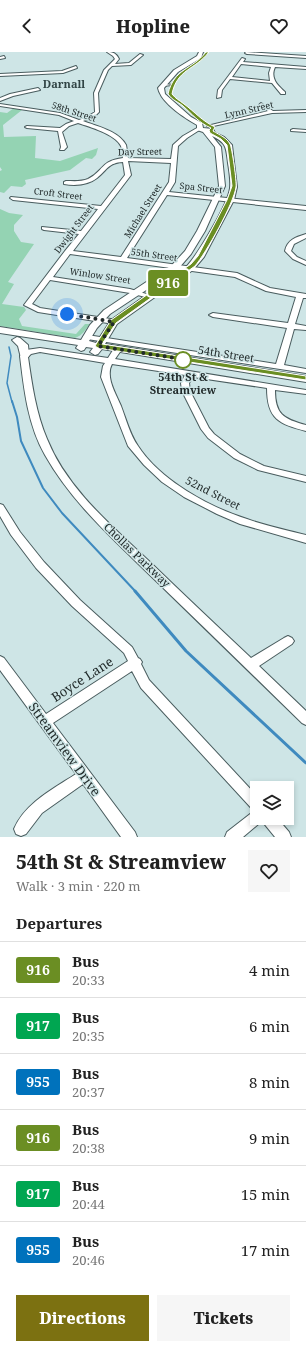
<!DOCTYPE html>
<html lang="en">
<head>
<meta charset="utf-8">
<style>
  body { margin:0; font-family:"Noto Serif",serif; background:#f6f6f6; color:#222; height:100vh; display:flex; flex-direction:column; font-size:15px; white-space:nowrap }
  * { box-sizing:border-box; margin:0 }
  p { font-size:13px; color:#767676 }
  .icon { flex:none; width:22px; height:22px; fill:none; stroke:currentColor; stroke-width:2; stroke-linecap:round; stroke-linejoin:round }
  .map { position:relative; height:785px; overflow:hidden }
  .side { display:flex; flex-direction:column; background:#fff; flex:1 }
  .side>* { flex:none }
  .badge { padding:0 8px; border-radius:3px; font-size:14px; line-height:26px }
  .buttons { position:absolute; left:250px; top:729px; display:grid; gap:8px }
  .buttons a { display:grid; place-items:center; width:44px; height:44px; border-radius:0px; background:#fff; box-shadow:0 2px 6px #0003; font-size:20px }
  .you { position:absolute; width:20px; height:20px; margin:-10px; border:3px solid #fff; border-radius:50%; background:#1a73e8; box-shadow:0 0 0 6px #1a73e833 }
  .map>.badge { position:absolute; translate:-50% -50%; box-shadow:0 0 0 2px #fff }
  h2 { padding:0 16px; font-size:15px; line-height:36px }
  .round { display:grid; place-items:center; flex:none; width:42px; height:42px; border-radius:0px; background:#f6f6f6 }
  .summary { display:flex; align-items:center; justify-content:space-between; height:68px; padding:0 16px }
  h1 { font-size:19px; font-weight:800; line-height:30px }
  .primary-button { display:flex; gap:8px; margin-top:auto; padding:8px 16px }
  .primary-button a { flex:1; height:46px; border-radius:0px; background:#7c7111; color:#fff; font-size:16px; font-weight:800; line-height:46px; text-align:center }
  .primary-button a+a { background:#f6f6f6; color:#222 }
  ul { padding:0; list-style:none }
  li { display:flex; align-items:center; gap:12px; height:56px; padding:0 16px; border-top:1px solid #e0e0e0 }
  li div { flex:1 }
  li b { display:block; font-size:15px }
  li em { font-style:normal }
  li .badge { min-width:44px; font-weight:700; text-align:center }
  header { display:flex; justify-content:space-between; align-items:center; height:52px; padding:0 16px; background:#fff; font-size:18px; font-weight:800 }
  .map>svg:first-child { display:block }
  .green { fill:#94d3b3 }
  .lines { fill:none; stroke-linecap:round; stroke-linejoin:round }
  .stream-far2 { stroke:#3f8abf; stroke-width:1.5 }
  .stream-far1 { stroke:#3f8abf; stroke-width:2 }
  .stream { stroke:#3f8abf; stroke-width:3 }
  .minor-casing { stroke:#495c5e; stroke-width:2 }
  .major-casing { stroke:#495c5e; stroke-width:2 }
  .minor { fill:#fff; fill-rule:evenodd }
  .major { fill:#fff; fill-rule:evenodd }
  .line { fill:#6b8e23; stroke:#fff }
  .walk { stroke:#212a2a; stroke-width:4; stroke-dasharray:0 7.2 }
  .stop-dot { fill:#fff; stroke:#6b8e23; stroke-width:2 }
  .labels { text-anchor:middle; stroke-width:3; stroke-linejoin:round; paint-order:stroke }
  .far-street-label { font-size:9px; fill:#212a2a; stroke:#cee5e6 }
  .far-quarter-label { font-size:11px; font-weight:bold; fill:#314445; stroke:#cee5e6 }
  .street-label { font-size:11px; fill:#212a2a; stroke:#cee5e6 }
  .stop-label { font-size:11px; font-weight:bold; fill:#212a2a; stroke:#cee5e6 }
  .near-street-label { font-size:13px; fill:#212a2a; stroke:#cee5e6 }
</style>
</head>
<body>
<header><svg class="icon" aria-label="back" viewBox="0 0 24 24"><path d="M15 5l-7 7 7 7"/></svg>Hopline<svg class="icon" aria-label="heart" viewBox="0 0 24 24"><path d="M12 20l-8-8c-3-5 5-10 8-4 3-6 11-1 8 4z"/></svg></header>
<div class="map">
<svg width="306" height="785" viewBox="0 0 306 785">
  <rect width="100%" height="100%" fill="#cee5e6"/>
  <path class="green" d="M14,56L22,58L3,73L4,85L36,84L35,106L60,109L98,96L96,103L92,107L86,106L70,118L25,128L26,132L22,135L11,134L4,141L0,140V119L2,118L0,115V60L7,61Z
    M0,157L9,161L23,163L14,173V179L21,190L34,192L8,230L14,232L2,252L24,255L26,258L19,267L22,274L76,282L85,272H90C85,278 83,283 75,286L0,274Z"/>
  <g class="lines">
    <path class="stream-far2" d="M9,295L11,304L7,331L12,350"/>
    <path class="stream-far1" d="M12,349L17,365L21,389L43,436L62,461L136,540"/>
    <path class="stream" d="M135,539L186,599L306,711"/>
    <g class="minor-casing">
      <path id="minor" d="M107,0C113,0 116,1 119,7L115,12L129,11L140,2L143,3L131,13L112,14L108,18L98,41L99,60L95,64L83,69C96,74 119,79 126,93C127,97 127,102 128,106L171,107L173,93L183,84L197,76L201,77L187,86L178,94L175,130L169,140L306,154V158L167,143L127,206L237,221L270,236L306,242V246H303L295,272L306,274V278L294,277L284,313L306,317V321L87,287L83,285L87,283L276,312L287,276L213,265L209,263L213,261L288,271L296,245L266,239L235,225L70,202L53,225L130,237L153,244L149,246L130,241L50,228L32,252L40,256L117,268L118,270L114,272L38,260L24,253L65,199L79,182L44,178L42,177V175L81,179L98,157L13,148L10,146L11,145L101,154L125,123L123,110C108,111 108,117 97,126C88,133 75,134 64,132V130L66,129C73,129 81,130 88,127C104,119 100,109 123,106C122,103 122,97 121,94C115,82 90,75 78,71L69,74L62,80L67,95L64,98H60L61,95L58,79L27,76L25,75L27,74L60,76L66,72L74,69L59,63L0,54V52L60,61L79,68L87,65L95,60L94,41L104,18L115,7L113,4ZM128,109L171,111L169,130L121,205L73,199L131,123Z
        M246,0L306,4V6L247,2L245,1Z
        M4,4L5,6L0,7V5Z
        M242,6L245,7L243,10L306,15V17L275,15C270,26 277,33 285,40V42H281L272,31L230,27L222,38L221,45L217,46L218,38ZM241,12L271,15L269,21L270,29L232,25Z
        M76,14L77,16L63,21L0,24V22L62,19Z
        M164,32L173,33L162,34Z
        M38,36L40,38L13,44L0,49V46L10,42Z
        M261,51L273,59L306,58V60L272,61L209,75L207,74L268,59L259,53Z
        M293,77L306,78V80L291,79V78Z
        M306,182V186L294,192L291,199L297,205L306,209V213L293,207L285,199C287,188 296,185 306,182Z
        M115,295H118L122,297L115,307L306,338V342L275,338C275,362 283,367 306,373V379C279,372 267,367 267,336L193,325L189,331L190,339L209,376L214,382L240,402L264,414L306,424V430L258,418L234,406L208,386L201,377L182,339L181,331L185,323L112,312C105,325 116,342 121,354C126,367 130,383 138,394C160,428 209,455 247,467C266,474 287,478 306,483V491L240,472L217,462L184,445L162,430L144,413L128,394L101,325L103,314L105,311L40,300L31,302L28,305C32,333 36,361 47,387C67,437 112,474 150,510C183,542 217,574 251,606L284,586L288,584L292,586L294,589L292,592L259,614L306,659V673L302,671C253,623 204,575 154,527C115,489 72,451 45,403C28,373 24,338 20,304L26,298L40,296L108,306Z
        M0,452L3,453L20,480L44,510L80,548L132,595L138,606L140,607L142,610L141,612L149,628L257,744V766H277L289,780L291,785H275L262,769L243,785H225L227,780L254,759L141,636L132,619L53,671L135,780L137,785H121L83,732L42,761L26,782L21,784L16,782L14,777C25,751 53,737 76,722L0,618V604L4,606L46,662L128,609L124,601L72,554L36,516L11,483L0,464Z"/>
    </g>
    <g class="major-casing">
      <path id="major" d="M199,0H203L201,6L178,20L164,36L165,42L191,65L202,71L203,76L213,77L215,81L224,85L232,93L237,135L234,148L204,205L193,218L117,272L105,292L306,324V330L102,297L98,302L95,303L90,300L93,296L86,295L84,298L81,299L76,296L78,293L0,281V275L81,288L90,273L104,258L172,213L185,199L197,179L219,134L215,95L203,80L197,78V73C185,66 161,51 158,36L174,18L197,4ZM212,84C227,91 226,96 228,111C229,118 231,128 230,136C228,152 198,202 187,214L111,268L96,291L89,289L97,276L110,262L178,217L191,202L205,179L225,134L221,95Z
        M17,285L20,286L28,293L29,304L27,306H21L18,294L12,288Z"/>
    </g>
    <use href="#minor" class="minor"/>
    <use href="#major" class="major"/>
  </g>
  <path class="line" d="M206,0H209C195,18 177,17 172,42C176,47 179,48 184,52C195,60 202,69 215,75L213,79C220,83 227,86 230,92C232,96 237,130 236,135C234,151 206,201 195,214L116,271L102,292L306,324V328L98,296L95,294L111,268L191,212L198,204L227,148L232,134L227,93L221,87L210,81L209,78L211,76C199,71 192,62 183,54C177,49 173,49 168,42C174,16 192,18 206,0Z"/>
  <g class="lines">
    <path class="walk" d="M67,262L114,270L98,294L188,308H183"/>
  </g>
  <circle class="stop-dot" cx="183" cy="308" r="8"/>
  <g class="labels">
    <g class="far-street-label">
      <text transform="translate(249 58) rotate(-13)" y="3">Lynn Street</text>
      <text transform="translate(74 60) rotate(18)" y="3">58th Street</text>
      <text transform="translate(140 100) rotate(-1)" y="3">Day Street</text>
      <text transform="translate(201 136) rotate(6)" y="3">Spa Street</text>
      <text transform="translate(58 142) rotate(7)" y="3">Croft Street</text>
      <text transform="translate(143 159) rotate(-58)" y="3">Michael Street</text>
      <text transform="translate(74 177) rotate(-53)" y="3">Dwight Street</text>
      <text transform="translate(154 203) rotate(8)" y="3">55th Street</text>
      <text transform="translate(100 224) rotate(9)" y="3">Winlow Street</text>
    </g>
    <g class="far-quarter-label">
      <text x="64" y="36">Darnall</text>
    </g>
    <g class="street-label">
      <text transform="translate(226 302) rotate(9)" y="4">54th Street</text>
      <text transform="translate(213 441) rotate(27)" y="4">52nd Street</text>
      <text transform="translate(137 503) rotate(44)" y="4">Chollas Parkway</text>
    </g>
    <g class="stop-label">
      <text x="183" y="329">54th St &amp;<tspan x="183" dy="13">Streamview</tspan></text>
    </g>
    <g class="near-street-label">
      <text transform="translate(82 627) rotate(-33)" y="5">Boyce Lane</text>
      <text transform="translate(65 697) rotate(54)" y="5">Streamview Drive</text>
    </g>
  </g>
</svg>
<div class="buttons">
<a><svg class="icon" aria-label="layers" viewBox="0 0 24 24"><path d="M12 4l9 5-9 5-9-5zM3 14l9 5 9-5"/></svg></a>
</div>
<div class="you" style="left:67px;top:262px"></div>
<b class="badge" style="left:168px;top:231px;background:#6b8e23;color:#fff">916</b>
</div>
<section class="side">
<div class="summary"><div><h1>54th St &amp; Streamview</h1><p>Walk · 3 min · 220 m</p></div><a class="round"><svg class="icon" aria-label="heart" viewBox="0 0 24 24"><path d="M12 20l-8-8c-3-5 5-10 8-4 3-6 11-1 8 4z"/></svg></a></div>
<h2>Departures</h2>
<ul>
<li><span class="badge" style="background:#6b8e23;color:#fff">916</span><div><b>Bus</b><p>20:33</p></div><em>4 min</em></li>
<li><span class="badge" style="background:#00a651;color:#fff">917</span><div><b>Bus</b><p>20:35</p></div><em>6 min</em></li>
<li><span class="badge" style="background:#0072bc;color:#fff">955</span><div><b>Bus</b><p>20:37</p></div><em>8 min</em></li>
<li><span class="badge" style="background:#6b8e23;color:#fff">916</span><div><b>Bus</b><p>20:38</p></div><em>9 min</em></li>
<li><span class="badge" style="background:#00a651;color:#fff">917</span><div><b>Bus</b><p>20:44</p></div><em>15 min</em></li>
<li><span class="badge" style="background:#0072bc;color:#fff">955</span><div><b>Bus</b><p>20:46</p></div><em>17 min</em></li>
</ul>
<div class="primary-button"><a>Directions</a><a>Tickets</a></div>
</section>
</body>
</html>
